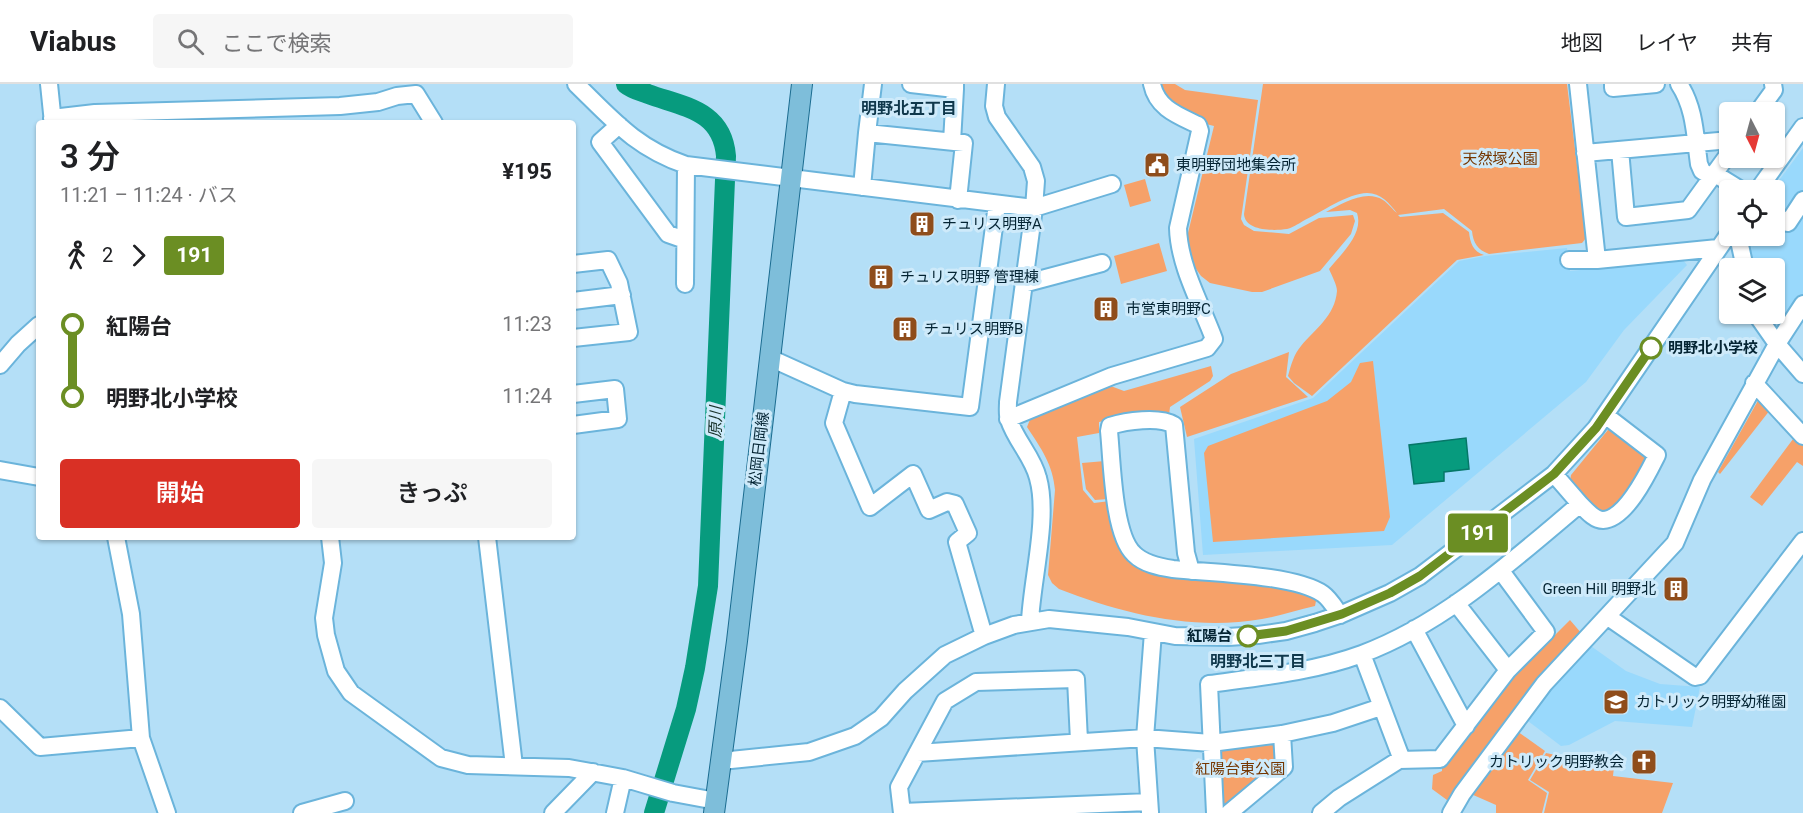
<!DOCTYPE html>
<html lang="ja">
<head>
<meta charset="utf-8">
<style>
  body { margin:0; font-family:Roboto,"Noto Sans JP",sans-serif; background:#f6f6f6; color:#202124; height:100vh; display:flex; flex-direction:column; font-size:22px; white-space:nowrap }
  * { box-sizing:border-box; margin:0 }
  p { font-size:20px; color:#757577 }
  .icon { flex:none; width:33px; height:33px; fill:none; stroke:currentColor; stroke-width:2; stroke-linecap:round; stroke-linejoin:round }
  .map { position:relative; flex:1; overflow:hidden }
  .details { position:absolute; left:36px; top:36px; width:540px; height:420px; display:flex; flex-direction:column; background:#fff; border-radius:6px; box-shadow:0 2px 4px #0004 }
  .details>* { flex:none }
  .badge { padding:0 12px; border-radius:4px; font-size:21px; line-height:39px }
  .needle { width:39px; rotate:174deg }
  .buttons { position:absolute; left:1719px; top:18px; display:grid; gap:12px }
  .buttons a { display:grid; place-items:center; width:66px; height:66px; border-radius:6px; background:#fff; box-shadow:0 2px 4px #0004; font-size:30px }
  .map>.badge { position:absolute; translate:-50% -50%; box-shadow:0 0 0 3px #fff }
  .legs { display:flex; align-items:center; gap:9px; height:66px; padding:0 24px; font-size:20px }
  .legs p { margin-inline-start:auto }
  .summary { display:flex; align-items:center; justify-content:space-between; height:102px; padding:0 24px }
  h1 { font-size:33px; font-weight:600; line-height:45px }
  .button { display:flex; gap:12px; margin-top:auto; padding:12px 24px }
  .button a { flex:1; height:69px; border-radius:6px; background:#d93025; color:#fff; font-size:24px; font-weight:600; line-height:69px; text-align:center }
  .button a+a { background:#f6f6f6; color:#202124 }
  ul { padding:0 24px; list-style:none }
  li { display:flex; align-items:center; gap:21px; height:72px; font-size:22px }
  li i { display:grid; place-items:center; width:9px; height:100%; margin:0 8px; background:currentColor }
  li i::after { content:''; width:15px; height:15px; margin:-8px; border:4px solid; border-radius:50%; background:#fff }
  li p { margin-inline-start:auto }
  li:first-child i { background:linear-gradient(#0000 50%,currentColor 0) }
  li:last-child i { background:linear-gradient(currentColor 50%,#0000 0) }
  header { display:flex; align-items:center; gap:36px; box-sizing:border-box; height:84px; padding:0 30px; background:#fff; border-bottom:2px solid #e0e0e0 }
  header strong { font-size:28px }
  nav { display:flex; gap:33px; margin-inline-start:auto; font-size:21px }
  .search { width:420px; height:54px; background:#f6f6f6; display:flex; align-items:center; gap:15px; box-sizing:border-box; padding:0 21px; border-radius:6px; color:#757577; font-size:22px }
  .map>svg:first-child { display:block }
  .built { fill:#99d9fc }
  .green { fill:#f6a169 }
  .water { fill:#079b7e; stroke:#067768; stroke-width:1.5 }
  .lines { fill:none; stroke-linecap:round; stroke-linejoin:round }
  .river { stroke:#079b7e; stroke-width:20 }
  .minor-casing { stroke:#6bb4db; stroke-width:20 }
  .major-casing { stroke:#1b6c90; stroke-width:22 }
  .minor { stroke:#fff; stroke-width:16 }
  .major { stroke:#7ebeda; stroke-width:20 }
  .line-1-casing { stroke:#fff; stroke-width:14 }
  .line-1 { stroke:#6b8e23; stroke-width:9 }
  .stop-1-dot { fill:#fff; stroke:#6b8e23; stroke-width:3 }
  .labels { text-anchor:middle; stroke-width:6; stroke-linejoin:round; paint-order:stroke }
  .park-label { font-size:15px; fill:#753600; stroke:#ceeafa }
  .poi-label { font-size:15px; fill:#042433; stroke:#ceeafa; text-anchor:start }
  .stop-label { font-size:15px; font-weight:bold; fill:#042433; stroke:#ceeafa; text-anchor:start }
  .street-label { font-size:15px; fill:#042433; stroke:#ceeafa }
  .neighbourhood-label { font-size:16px; font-weight:bold; fill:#0f374b; stroke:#ceeafa }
  .water-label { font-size:16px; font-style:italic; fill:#18322a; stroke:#ceeafa }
</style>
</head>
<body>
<header>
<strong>Viabus</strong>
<div class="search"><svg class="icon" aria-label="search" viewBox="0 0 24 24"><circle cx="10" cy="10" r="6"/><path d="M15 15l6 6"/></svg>ここで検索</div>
<nav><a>地図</a><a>レイヤ</a><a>共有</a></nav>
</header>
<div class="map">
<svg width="1803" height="729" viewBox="0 0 1803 729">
  <rect width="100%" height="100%" fill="#b4dff7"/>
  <path class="built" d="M1803,64V215L1779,252L1761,230H1774V184H1749L1740,152H1774V106H1772Z
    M1567,164L1570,187L1683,176L1687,181L1624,246L1586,298L1392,461L1203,471L1194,355L1313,314L1459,177L1485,172Z
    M1588,560L1626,587L1660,600L1700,603L1692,643L1615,637L1569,661L1561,662L1524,634Z"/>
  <path class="green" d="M1157,0H1175L1185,6L1258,16L1241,135L1244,141L1254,147L1289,150L1319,134L1353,131L1355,137L1351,150L1320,187L1262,208H1252L1210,199L1201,192L1192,179L1187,163L1188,149L1214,42L1202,39L1203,33L1171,24Z
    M1263,0H1567L1586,154L1582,159L1489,170C1478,166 1473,159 1472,147L1444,125L1398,131L1400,133L1443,129L1469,148C1470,158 1473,168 1484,171L1457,176L1312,312L1294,299L1288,292C1291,281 1294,270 1301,262C1315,245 1335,232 1337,207C1337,201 1332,192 1329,185C1341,170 1364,150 1357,129L1350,126L1326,128C1342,120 1365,105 1383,116C1388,119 1393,126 1397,129C1389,119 1381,109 1367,109C1348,109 1320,129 1303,137C1298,140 1292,144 1287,145C1273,147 1245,147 1244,130Z
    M1145,95L1151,117L1130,123L1124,101Z
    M1159,159L1167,187L1121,200L1114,172Z
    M1289,268L1286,293L1308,313L1187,353L1180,323L1231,290Z
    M1373,277L1390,433L1384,447L1213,458L1204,369L1208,362L1327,317L1351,298L1360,279Z
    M1211,282L1213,292L1210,297L1170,323L1169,331L1122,333L1099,338V349L1077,353L1083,406L1094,419L1110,417L1129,475L1312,510L1316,517L1315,522C1297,526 1280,532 1262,535C1193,547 1123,530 1059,505L1052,499L1048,491L1055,406C1053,381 1041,364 1027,343L1031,333L1108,301L1124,307Z
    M1760,313L1770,326L1720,390L1718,388Z
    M1612,341L1650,373C1638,395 1629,417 1605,428L1594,423L1570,397L1571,391Z
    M1796,351L1803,359V382L1797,378L1762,422L1750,413Z
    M1105,377L1108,415L1095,416L1086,405L1082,379Z
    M1570,536L1582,550L1453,715L1447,716L1432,705L1433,691L1442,687V683L1518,588Z
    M1514,645L1545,667L1528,696L1547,709L1542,729H1496V721L1471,710Z
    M1273,661L1279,667V678L1223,725L1218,720L1217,672L1223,666Z
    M1546,669L1614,683L1613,692L1673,699L1662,729H1544L1549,708L1530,696Z"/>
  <path class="water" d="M1466,354L1469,385L1444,388V397L1414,400L1409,361Z"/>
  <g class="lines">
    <path class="river" d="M626,0C632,5 640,7 648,10C684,23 722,26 726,72L708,502L695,584L686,625L654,729"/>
    <g class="minor-casing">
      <path id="minor" d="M49,0L53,39
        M576,0C613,36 636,64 686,81L1034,124L1112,100
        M911,0L955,5V0
        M996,0L994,22L997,33L1032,83L1036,97L1034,124L1008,318C1008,324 1007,331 1009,336C1016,357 1033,373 1038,394C1049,433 1032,495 1030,537
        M1578,0L1597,176L1718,164
        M1613,0V4L1656,0
        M1679,0C1695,24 1695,52 1699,80L1702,87L1712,93
        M1758,28L1774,6L1773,0
        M52,34L95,29L340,22L378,18L397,12L416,10L434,39
        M619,41L600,58L668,150L685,156
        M867,49L873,0
        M952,58L955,5
        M1620,66L1626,133L1688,126L1730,68
        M1585,69L1730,56
        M1715,90L1741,106
        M862,103L867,49L964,59L958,116
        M1758,106L1803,43
        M1774,130L1788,139L1803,116
        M1738,152L1745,184
        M1569,176H1597
        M573,180L608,176L619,199L629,248L573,254
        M685,200L686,81
        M1023,200L1102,179
        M573,217L622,211
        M1803,220L1777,260L1803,290
        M770,274L843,307L834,339L870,423L913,390L929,426L947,418L955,420L968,449L957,458L984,552
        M0,281L18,260L39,241
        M1754,299L1803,352
        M843,307L855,310L970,323L997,120
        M573,310L615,305L618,335L573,341
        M1008,335L1112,292L1207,264L1214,255C1201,220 1179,182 1178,144L1200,47L1198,41C1177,31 1157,24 1152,0
        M0,386L39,393
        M1580,420C1586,426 1594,436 1603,436C1626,435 1648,389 1657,371L1605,331
        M116,453L131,530L141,654L167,729
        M330,453L333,479L324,534L326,551L336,587L351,609L441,674L468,681L569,684L623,694L673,709L716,717
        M487,453L514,682
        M1191,487L1186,469L1174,341C1159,332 1126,337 1110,342L1109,347C1112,376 1113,451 1134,470C1144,480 1159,483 1173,485C1209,489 1294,490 1323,510C1330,515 1335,524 1340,531
        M1456,519L1508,586
        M1608,533L1695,593L1700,592L1803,457
        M1414,545L1466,642
        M1362,570L1402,676
        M0,624L40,663L141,654
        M917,669L1145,654L1211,659L1282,650L1333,639L1381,623
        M721,677L809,668L855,652L881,634L905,607L945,571L984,552L1014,541L1049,535L1128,543L1175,552L1228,553L1258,551L1286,547L1315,539L1342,530L1390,509L1420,492L1554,390L1596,344L1730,148
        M902,728L1149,718
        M1150,728L1145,654L1153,548
        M302,729L345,717
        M553,729L593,688
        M615,729L623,694
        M902,729L899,703L945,617L976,598L1076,595L1079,657
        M1215,729L1209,600C1260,593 1313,588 1362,570C1445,539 1513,476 1580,420L1554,390
        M1229,729L1284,683L1282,650
        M1321,729L1339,714L1399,676L1440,675L1508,586L1546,548L1501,487
        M1451,729L1462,710L1544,600L1675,459L1702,396L1777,260L1756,230"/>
    </g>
    <g class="major-casing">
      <path id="major" d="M714,729L737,557L802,0"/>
    </g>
    <use href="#minor" class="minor"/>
    <use href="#major" class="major"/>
  </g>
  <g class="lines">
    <g class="line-1-casing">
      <path id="line-1" d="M1248,552L1286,547L1342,530L1390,509L1420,492L1554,390L1596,344L1651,264"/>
    </g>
    <use href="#line-1" class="line-1"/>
  </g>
  <defs>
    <g id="civic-square" transform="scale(1.35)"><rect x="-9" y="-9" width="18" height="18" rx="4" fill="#8f4d1b" stroke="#ceeafa"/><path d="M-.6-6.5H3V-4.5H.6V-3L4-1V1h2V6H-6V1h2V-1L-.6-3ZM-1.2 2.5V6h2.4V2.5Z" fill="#fff"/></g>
    <g id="building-square" transform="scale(1.35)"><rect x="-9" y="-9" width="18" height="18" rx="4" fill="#8f4d1b" stroke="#ceeafa"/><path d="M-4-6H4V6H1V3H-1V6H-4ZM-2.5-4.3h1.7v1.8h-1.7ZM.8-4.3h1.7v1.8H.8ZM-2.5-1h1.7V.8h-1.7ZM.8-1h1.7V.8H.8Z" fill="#fff"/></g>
    <g id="school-square" transform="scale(1.35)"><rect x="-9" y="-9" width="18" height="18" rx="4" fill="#8f4d1b" stroke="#ceeafa"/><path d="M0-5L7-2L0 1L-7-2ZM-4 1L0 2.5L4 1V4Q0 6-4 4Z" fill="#fff"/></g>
    <g id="church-square" transform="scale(1.35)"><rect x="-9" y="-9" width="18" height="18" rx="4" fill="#8f4d1b" stroke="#ceeafa"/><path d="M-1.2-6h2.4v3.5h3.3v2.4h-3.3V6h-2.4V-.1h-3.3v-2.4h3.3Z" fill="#fff"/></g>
  </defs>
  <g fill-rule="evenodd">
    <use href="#civic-square" x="1157" y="81"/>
    <use href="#building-square" x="922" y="140"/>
    <use href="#building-square" x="881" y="193"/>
    <use href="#building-square" x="1106" y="225"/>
    <use href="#building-square" x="905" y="245"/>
    <use href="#building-square" x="1676" y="505"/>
    <use href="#school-square" x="1616" y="618"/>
    <use href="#church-square" x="1644" y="678"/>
  </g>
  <g class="stop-1-dot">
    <circle cx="1651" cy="264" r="10"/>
    <circle cx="1248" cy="552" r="10"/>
  </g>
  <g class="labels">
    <g class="park-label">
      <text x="1500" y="80">天然塚公園</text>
      <text x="1240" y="690">紅陽台東公園</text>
    </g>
    <g class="poi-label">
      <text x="1176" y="86">東明野団地集会所</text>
      <text x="942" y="145">チュリス明野A</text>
      <text x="900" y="198">チュリス明野 管理棟</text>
      <text x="1126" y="230">市営東明野C</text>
      <text x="924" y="250">チュリス明野B</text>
      <text x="1656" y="510" text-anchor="end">Green Hill 明野北</text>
      <text x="1636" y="623">カトリック明野幼稚園</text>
      <text x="1624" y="683" text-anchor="end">カトリック明野教会</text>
    </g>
    <g class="stop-label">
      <text x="1668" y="269">明野北小学校</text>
      <text x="1232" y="557" text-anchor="end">紅陽台</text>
    </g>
    <g class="street-label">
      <text transform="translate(759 365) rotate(-83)" y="5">松岡日岡線</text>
    </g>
    <g class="neighbourhood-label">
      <text x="909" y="30">明野北五丁目</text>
      <text x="1258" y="583">明野北三丁目</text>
    </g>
    <g class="water-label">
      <text transform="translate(715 338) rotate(-88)" y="6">原川</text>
    </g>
  </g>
</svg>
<div class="buttons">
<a><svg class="needle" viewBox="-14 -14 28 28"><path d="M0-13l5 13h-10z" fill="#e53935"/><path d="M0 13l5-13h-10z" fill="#757577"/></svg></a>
<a><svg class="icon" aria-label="locate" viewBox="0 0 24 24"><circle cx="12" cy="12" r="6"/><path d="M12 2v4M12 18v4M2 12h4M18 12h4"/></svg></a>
<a><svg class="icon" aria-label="layers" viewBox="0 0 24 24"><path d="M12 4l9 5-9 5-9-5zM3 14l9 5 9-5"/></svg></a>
</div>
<b class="badge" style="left:1478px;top:449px;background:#6b8e23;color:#fff">191</b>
<section class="details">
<div class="summary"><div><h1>3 分</h1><p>11:21 – 11:24 · バス</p></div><b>¥195</b></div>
<div class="legs"><svg class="icon" aria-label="walk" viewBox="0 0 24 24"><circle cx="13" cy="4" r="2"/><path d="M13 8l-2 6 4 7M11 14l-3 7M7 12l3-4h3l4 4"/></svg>2<svg class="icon" aria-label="forward" viewBox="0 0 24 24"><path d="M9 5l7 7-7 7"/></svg><b class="badge" style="background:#6b8e23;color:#fff">191</b></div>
<ul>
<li><i style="color:#6b8e23"></i><b>紅陽台</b><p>11:23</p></li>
<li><i style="color:#6b8e23"></i><b>明野北小学校</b><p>11:24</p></li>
</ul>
<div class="button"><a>開始</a><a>きっぷ</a></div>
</section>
</div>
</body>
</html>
